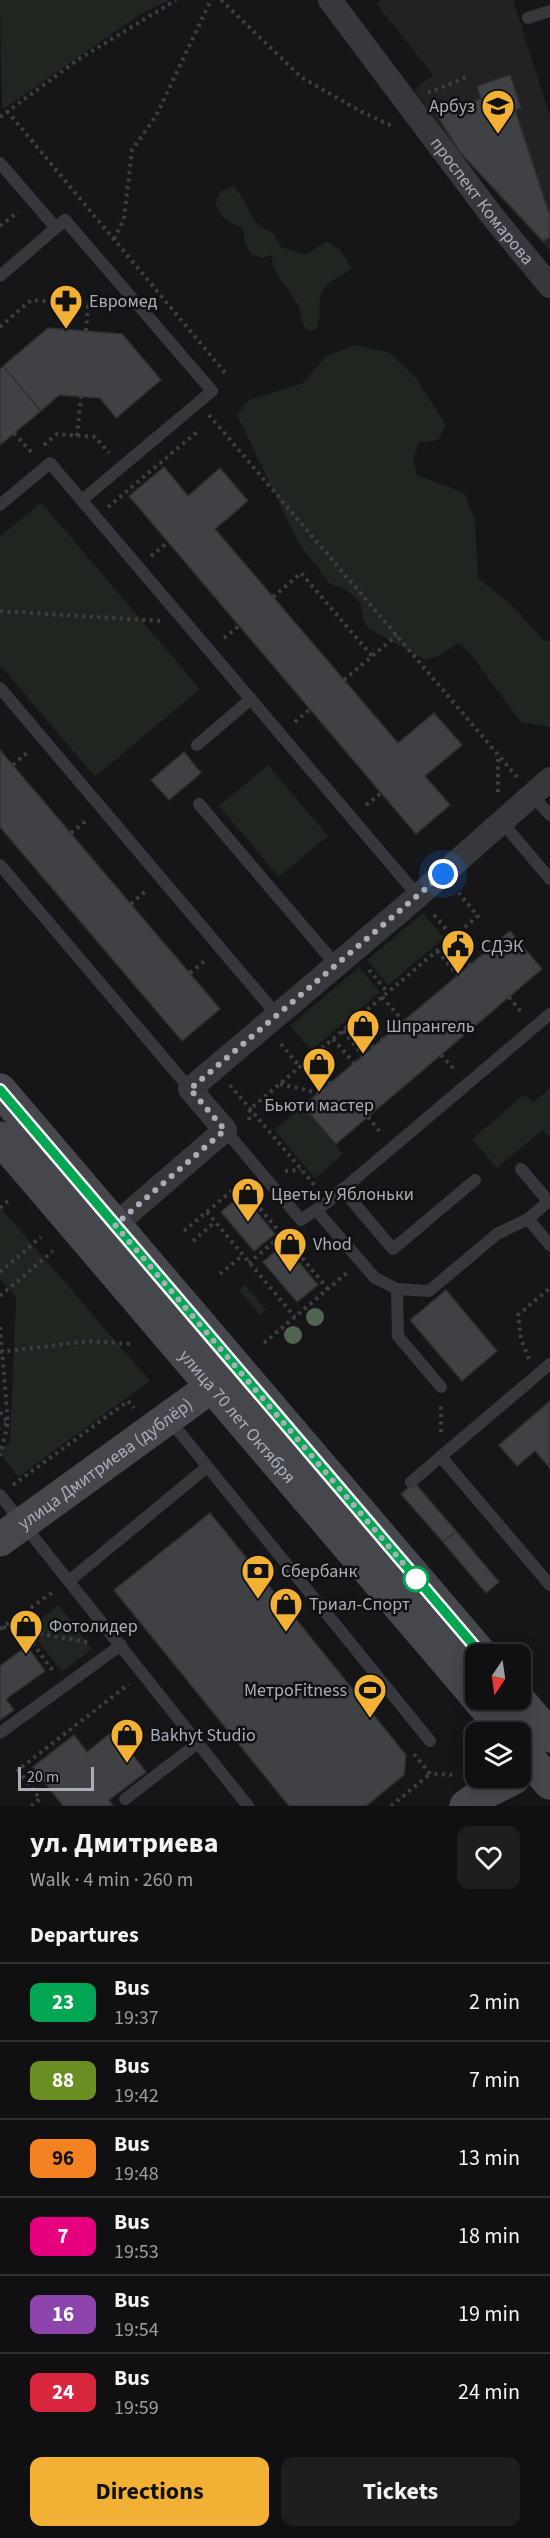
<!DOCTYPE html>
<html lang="en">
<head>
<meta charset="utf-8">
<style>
  body { margin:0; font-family:"Source Sans 3",sans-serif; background:#1e1e20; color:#f1f3f6; height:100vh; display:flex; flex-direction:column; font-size:22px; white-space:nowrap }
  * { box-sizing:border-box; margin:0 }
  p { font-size:20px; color:#9c9d9f }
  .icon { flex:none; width:33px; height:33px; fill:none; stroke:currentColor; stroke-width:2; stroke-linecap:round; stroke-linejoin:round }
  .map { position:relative; height:1806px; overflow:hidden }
  .sheet { display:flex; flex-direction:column; background:#101012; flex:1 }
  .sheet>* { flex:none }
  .badge { padding:0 12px; border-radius:9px; font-size:21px; line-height:39px }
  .needle { width:39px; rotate:193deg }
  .buttons { position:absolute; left:465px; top:1644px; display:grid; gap:12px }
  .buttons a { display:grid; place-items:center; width:66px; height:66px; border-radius:12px; background:#101012; box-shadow:0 3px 15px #0003,0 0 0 2px #303032; font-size:30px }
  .scale { position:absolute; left:18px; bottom:15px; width:76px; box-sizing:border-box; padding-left:6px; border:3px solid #a8adb8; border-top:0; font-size:16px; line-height:21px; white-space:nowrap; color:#a8adb8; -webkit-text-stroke:4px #111113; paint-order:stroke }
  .you { position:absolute; width:30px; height:30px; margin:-15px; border:4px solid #fff; border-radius:50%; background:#1a73e8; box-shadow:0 0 0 9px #1a73e833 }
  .map>.badge { position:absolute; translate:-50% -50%; box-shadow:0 0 0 3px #fff }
  h2 { padding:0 30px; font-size:22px; line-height:54px }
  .round { display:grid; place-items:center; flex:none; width:63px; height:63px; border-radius:12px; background:#1e1e20 }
  .headline { display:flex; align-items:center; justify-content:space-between; height:102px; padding:0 30px }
  h1 { font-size:28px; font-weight:700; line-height:45px }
  .cta { display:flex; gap:12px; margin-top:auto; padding:12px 30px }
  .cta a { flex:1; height:69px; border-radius:12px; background:#f2b134; color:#111; font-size:24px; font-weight:700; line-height:69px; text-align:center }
  .cta a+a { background:#1e1e20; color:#f1f3f6 }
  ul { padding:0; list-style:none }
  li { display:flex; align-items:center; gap:18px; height:78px; padding:0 30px; border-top:2px solid #303032 }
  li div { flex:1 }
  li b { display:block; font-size:22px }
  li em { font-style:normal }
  li .badge { min-width:66px; font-weight:700; text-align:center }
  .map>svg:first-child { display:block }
  .built { fill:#222225 }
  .green { fill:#1e261f }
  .building { fill:#404145; stroke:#303034; stroke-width:1.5 }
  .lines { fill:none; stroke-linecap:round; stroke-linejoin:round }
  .path { stroke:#3d3f44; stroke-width:4; stroke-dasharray:3 4.5; stroke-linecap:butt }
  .lane { stroke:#37383d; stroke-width:12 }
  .street { stroke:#37383d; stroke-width:24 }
  .secondary { stroke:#45474d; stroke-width:33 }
  .tree { fill:#506452 }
  .line-casing { stroke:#fff; stroke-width:14 }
  .line { stroke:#00a651; stroke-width:9 }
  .walk { stroke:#a8adb8; stroke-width:6; stroke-dasharray:0 10.8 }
  .stop-dot { fill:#fff; stroke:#00a651; stroke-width:3 }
  .labels { text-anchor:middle; stroke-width:5; stroke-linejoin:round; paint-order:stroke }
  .poi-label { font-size:18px; fill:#a8adb8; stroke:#111113; text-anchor:start }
  .street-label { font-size:18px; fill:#a8adb8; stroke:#111113 }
</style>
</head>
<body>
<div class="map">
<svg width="550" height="1806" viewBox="0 0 550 1806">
  <rect width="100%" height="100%" fill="#161618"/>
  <path class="built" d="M383,0H513L550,116V251L460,154L414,90L433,75L376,3Z"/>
  <path class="green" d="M0,0H169L139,15L2,110Z
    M233,186C252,205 245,221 273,233L281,247L306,255L326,241C339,247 345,254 351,268C342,278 329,279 322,292C317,302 322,316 317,329L308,331C299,320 303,317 298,305C290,288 271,275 272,255L263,258L252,255L245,243L243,227C226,223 221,218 215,202L221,191Z
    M355,345L390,353L415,377L446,425L438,440L419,443L413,459L417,475L464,493L475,519L478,578L511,604L543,640L550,642V727L521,722L469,652L458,643L437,657L424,659L368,628L363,619L361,604L346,589L330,584L298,542L237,415L249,400L303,383L326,356Z
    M41,502L200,689L95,777L0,665V537Z
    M268,765L328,836L279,877L219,806Z
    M423,913L444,938L388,985L367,960Z
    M359,967L380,992L311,1050L290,1026Z
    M550,1088V1134L548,1136L542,1130L497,1168L472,1139L525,1094L533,1103Z
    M303,1106L343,1154L315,1178L274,1130Z
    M0,1207L150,1381L18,1477L0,1453V1450L10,1442L16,1297L0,1279Z
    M245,1285L266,1310L260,1315L239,1290Z
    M59,1605L92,1649L62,1672L28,1628Z"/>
  <path class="building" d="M510,75L521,108L515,110L550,216V237L543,241L460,152L436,114L481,99L477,86Z
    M48,328L122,334L161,380L116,418L100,398L59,395L41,411L3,366Z
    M3,366L41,411L0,445V369Z
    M164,467L188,496L220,468L248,501L215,529L398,743L434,713L462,745L425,776L450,805L416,834L129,496Z
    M0,750L220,1009L182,1041L0,827Z
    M184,752L201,773L169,800L151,780Z
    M510,931L542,969L336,1144L303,1106Z
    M242,1194L275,1234L254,1251L221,1212Z
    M284,1244L318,1285L297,1302L263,1262Z
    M446,1290L497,1351L462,1381L410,1320Z
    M550,1401V1468L535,1451L517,1466L499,1445Z
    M414,1482L456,1531L443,1542L401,1494Z
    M210,1513L406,1755L404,1775L366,1806H289L114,1590Z
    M456,1531L499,1582L486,1593L443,1542Z
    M27,1646L45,1671L6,1699L14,1710L0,1720V1666Z
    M114,1730L146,1772L109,1800L113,1806H63L33,1767L74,1735L87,1752Z"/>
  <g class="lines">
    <path class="path" d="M221,0L301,77L360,111L392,126
      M428,93L469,76
      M7,111L227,375
      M0,117L79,59L176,0
      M0,226L18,212
      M114,239L124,219L132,150L156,116L211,0
      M0,327L31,300L115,308
      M86,331L88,305
      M209,415L517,777
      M14,433L33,454
      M77,436L81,397
      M44,445L57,434L95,437L109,453
      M108,507L197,432
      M151,556L168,542
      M273,597L301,573L372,656
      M0,611L160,621
      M224,638L239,626
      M344,680L397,635
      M295,722L310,709
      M13,765L29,751
      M498,792V755
      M366,805L381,793
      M71,833L87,820
      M131,904L147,890
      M434,915L453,937
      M450,940L470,965
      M437,951L458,975
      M369,970L388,993
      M190,973L206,960
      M382,997L403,1021
      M509,997L522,1013
      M362,1015L382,1039
      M352,1023L373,1047
      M343,1031L363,1055
      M333,1039L354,1063
      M281,1044L300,1067
      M441,1055L455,1070
      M309,1059L330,1083
      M280,1084L319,1093
      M230,1085L316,1187
      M368,1117L381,1133
      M249,1120L250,1109L478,916L459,893
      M285,1171L301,1170
      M0,1208L9,1200
      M207,1212L295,1317
      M184,1231L240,1184L282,1235L249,1263
      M283,1235L328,1289
      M193,1241L215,1222
      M0,1272L41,1237
      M220,1274L243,1255
      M0,1296L53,1251
      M0,1327L8,1423L0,1456
      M264,1343L348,1272
      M0,1352L89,1341L131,1344
      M529,1359L521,1339L518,1315L550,1288
      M0,1412L8,1423L0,1428
      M441,1432V1403
      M13,1485L128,1401L134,1408
      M3,1627L91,1643
      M0,1629L53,1592
      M24,1631L53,1671
      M414,1754L430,1774L457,1775
      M31,1806L40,1799L18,1770L129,1684
      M391,1806L430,1774"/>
    <path class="lane" d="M528,18L550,11
      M0,163L56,228
      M0,276L65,220L212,391L82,500
      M0,505L50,463L418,896
      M0,688L277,1015
      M197,745L251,699
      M533,796L550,815
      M199,804L336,965
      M502,822L550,879
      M0,865L190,1089
      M225,1130L301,1220L329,1201L550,1014
      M521,1169L549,1202
      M342,1189L393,1249L475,1180
      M316,1210L375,1278L397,1289L429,1291L497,1234L528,1219L550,1200
      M528,1219L550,1245
      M397,1289L398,1336L441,1387
      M168,1418L430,1741
      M441,1457L550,1585
      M411,1482L550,1364
      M0,1495L248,1806
      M69,1581L207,1467
      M0,1733L121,1645
      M125,1799L198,1743"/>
    <g class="street">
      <path id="s1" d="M330,0L493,217L550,286"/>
      <path d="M115,1225L225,1130L190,1089L418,896L550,779"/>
    </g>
    <g class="secondary">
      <path d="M0,1090L481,1654"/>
      <path id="s2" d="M0,1138L476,1696"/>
      <path id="s3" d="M0,1540L211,1387"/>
      <path d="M479,1700L507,1732"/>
      <path d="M519,1700L550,1736"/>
      <path d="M520,1748L550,1783"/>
      <path d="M466,1806L484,1793L514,1778"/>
    </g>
  </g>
  <g class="tree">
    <circle cx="315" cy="1317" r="9"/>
    <circle cx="293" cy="1335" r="9"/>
  </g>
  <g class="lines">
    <g class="line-casing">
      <path id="line" d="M0,1090L481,1654"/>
    </g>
    <use href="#line" class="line"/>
    <path class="walk" d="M416,1579L420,1583L115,1225L225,1130L190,1089L443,874"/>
  </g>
  <defs>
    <g id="school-pin" transform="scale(1.725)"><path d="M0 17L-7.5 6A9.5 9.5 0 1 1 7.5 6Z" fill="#f2b134" stroke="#111113"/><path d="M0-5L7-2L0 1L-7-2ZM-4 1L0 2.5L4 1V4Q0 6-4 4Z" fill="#111"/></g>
    <g id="pharmacy-pin" transform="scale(1.725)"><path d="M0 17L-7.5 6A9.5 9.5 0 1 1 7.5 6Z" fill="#f2b134" stroke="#111113"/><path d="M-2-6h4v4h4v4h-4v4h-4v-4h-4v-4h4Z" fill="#111"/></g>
    <g id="civic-pin" transform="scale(1.725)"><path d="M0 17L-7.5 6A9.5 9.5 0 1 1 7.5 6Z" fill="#f2b134" stroke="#111113"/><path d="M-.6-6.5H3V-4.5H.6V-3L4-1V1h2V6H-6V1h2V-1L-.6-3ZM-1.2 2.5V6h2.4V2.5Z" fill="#111"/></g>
    <g id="shop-pin" transform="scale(1.725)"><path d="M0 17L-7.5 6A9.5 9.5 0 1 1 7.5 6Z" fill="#f2b134" stroke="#111113"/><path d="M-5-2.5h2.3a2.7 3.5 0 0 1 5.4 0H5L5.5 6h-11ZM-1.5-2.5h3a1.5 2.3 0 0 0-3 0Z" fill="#111"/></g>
    <g id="bank-pin" transform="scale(1.725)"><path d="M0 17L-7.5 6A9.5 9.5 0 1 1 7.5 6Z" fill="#f2b134" stroke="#111113"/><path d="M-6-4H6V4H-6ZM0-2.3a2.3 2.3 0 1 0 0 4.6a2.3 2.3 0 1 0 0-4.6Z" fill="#111"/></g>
    <g id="stadium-pin" transform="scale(1.725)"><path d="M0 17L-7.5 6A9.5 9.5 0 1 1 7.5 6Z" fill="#f2b134" stroke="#111113"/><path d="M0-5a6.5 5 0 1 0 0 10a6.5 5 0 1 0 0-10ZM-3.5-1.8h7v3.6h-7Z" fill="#111"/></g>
  </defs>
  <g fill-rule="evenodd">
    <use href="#school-pin" x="498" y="106"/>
    <use href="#pharmacy-pin" x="66" y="301"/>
    <use href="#civic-pin" x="458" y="946"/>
    <use href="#shop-pin" x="363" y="1026"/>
    <use href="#shop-pin" x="319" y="1064"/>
    <use href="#shop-pin" x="248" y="1194"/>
    <use href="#shop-pin" x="290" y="1244"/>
    <use href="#bank-pin" x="258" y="1571"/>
    <use href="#shop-pin" x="286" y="1604"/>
    <use href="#shop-pin" x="26" y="1626"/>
    <use href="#stadium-pin" x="370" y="1690"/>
    <use href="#shop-pin" x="127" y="1735"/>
  </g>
  <circle class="stop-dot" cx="416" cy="1579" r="12"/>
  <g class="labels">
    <g class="poi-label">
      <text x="475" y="112" text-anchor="end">Арбуз</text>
      <text x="89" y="307">Евромед</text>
      <text x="481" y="952">СДЭК</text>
      <text x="386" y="1032">Шпрангель</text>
      <text x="319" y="1111" text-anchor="middle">Бьюти мастер</text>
      <text x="271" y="1200">Цветы у Яблоньки</text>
      <text x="313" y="1250">Vhod</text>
      <text x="281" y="1577">Сбербанк</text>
      <text x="309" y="1610">Триал-Спорт</text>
      <text x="49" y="1632">Фотолидер</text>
      <text x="347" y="1696" text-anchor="end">МетроFitness</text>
      <text x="150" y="1741">Bakhyt Studio</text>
    </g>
    <g class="street-label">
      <text dy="6" stroke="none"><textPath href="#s1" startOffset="252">проспект Комарова</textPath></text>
      <text dy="6" stroke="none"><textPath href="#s2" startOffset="366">улица 70 лет Октября</textPath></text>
      <text dy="6" stroke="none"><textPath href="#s3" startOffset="130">улица Дмитриева (дублёр)</textPath></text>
    </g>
  </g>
</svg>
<div class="buttons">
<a><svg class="needle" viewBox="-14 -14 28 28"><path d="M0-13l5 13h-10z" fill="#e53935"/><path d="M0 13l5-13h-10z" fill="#9c9d9f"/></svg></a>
<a><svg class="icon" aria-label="layers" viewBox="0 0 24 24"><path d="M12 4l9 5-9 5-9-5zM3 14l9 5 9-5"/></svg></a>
</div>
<div class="scale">20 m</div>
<div class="you" style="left:443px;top:874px"></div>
</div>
<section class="sheet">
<div class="headline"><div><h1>ул. Дмитриева</h1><p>Walk · 4 min · 260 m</p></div><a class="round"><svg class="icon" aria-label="heart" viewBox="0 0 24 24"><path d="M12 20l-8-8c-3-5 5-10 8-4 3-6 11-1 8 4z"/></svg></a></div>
<h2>Departures</h2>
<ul>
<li><span class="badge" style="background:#00a651;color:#fff">23</span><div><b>Bus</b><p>19:37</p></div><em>2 min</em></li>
<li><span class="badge" style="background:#6b8e23;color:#fff">88</span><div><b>Bus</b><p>19:42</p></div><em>7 min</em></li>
<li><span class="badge" style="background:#f58220;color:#111">96</span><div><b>Bus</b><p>19:48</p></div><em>13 min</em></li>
<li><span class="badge" style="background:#e6007e;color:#fff">7</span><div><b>Bus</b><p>19:53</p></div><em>18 min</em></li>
<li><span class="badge" style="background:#8e44ad;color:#fff">16</span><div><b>Bus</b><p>19:54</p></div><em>19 min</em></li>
<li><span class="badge" style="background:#d7263d;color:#fff">24</span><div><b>Bus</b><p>19:59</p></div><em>24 min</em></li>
</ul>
<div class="cta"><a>Directions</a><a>Tickets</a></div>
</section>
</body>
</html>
